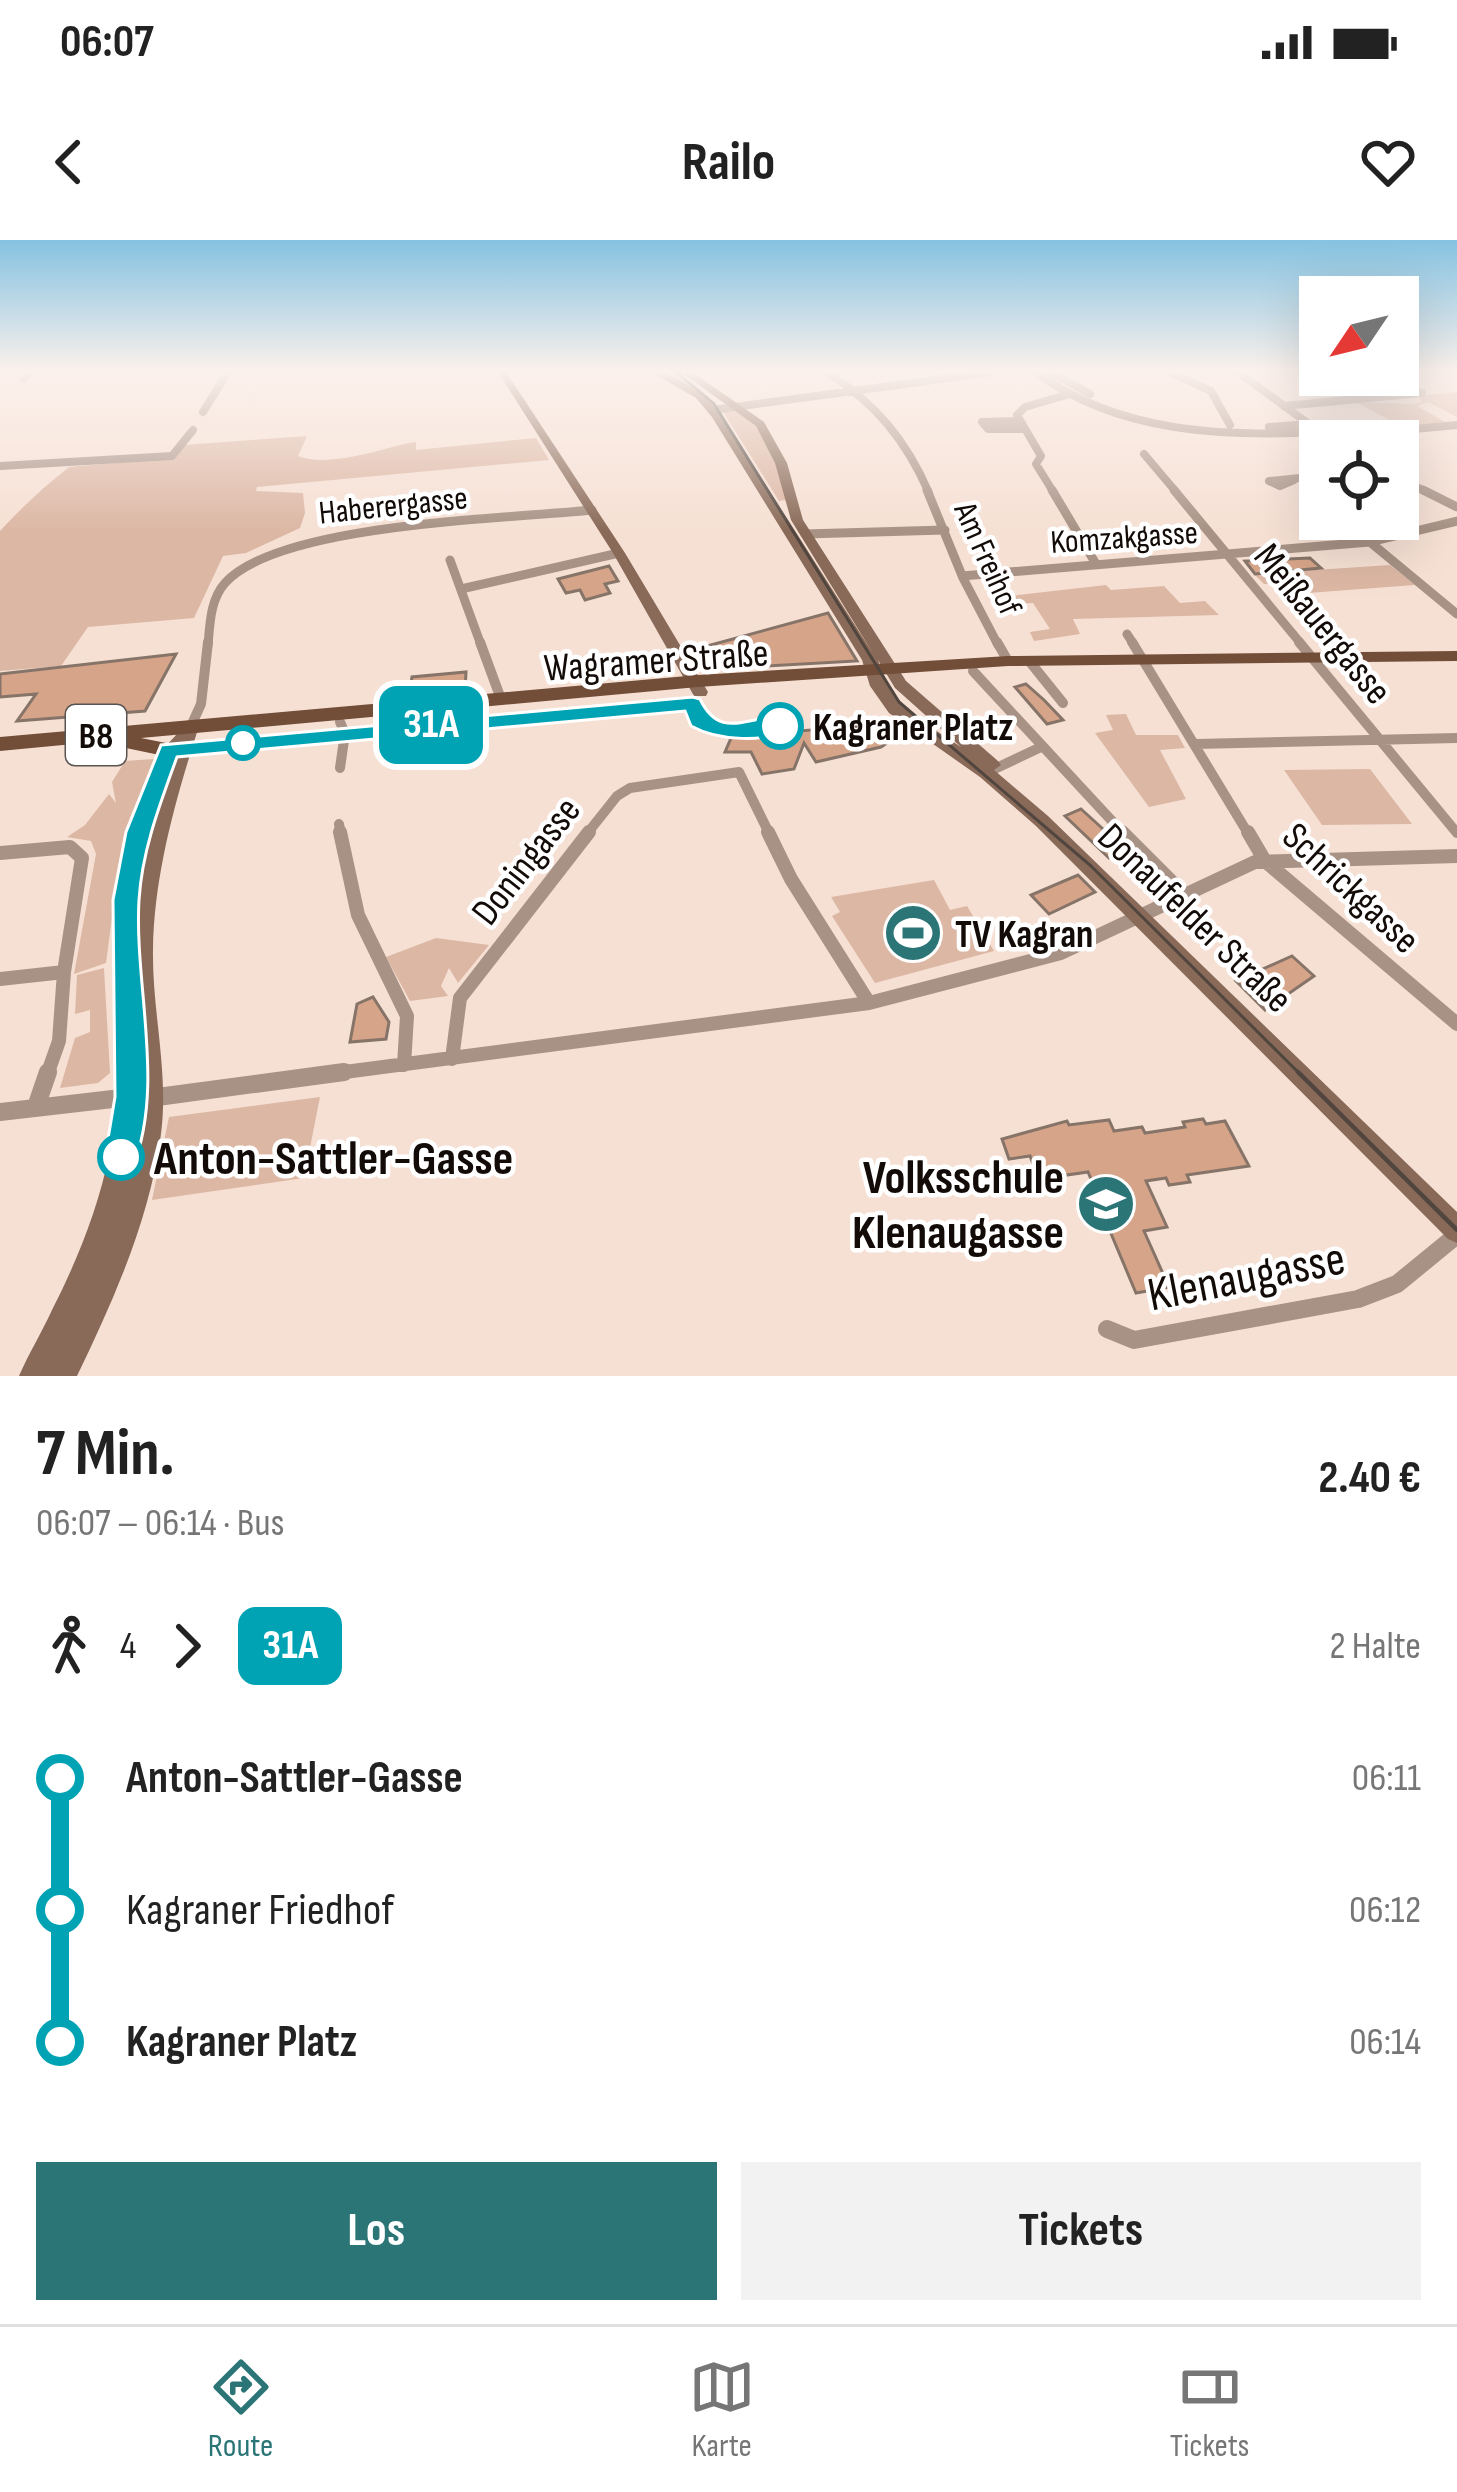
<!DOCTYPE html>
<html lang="de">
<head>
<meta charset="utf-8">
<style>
  body { margin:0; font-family:"Sofia Sans Condensed",sans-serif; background:#f2f2f2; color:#222; height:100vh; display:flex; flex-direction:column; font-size:45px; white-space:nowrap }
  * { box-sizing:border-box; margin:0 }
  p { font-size:39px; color:#767676 }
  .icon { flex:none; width:66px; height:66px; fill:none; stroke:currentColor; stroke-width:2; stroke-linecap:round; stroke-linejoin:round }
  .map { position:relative; height:1136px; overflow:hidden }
  .panel { display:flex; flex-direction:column; background:#fff; flex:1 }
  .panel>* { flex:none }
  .badge { padding:0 24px; border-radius:18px; font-size:42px; line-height:78px }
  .needle { width:78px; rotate:235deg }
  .controls { position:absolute; left:1299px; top:36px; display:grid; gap:24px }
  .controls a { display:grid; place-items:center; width:120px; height:120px; border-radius:0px; background:#fff; box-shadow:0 12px 48px #0002; font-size:60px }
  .map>.badge { position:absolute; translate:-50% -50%; box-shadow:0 0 0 6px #fff }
  .legs { display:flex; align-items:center; gap:18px; height:132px; padding:0 36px; font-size:39px }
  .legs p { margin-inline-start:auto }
  .overview { display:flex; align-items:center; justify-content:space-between; height:204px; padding:0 36px }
  h1 { font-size:66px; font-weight:700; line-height:90px }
  .action { display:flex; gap:24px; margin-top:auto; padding:24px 36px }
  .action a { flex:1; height:138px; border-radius:0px; background:#2b7577; color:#fff; font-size:48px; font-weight:700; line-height:138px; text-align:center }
  .action a+a { background:#f2f2f2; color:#222 }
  ul { padding:0 36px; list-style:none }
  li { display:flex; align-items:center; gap:42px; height:132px; font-size:45px }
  li i { display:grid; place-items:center; width:18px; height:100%; margin:0 15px; background:currentColor }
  li i::after { content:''; width:30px; height:30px; margin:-15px; border:9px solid; border-radius:50%; background:#fff }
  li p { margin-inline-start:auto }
  li:first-child i { background:linear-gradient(#0000 50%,currentColor 0) }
  li:last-child i { background:linear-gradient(currentColor 50%,#0000 0) }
  .status { display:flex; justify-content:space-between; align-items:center; height:84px; padding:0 60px; background:#fff; direction:ltr }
  .status svg { height:33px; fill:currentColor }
  header { display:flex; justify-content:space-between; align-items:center; height:156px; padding:0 36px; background:#fff; font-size:54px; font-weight:700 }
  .menu { display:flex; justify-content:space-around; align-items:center; height:168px; border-top:3px solid #e0e0e0; background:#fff; font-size:33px; color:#767676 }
  .menu a { display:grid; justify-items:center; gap:6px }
  .menu .on { color:#2b7577 }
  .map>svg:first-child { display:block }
  .green { fill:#dcb7a4 }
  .building { fill:#d6a489; stroke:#877469; stroke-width:3 }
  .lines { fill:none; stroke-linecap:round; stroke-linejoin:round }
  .street-far4 { stroke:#a89286; stroke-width:8 }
  .street-far3 { stroke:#a89286; stroke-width:9 }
  .street-far2 { stroke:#a89286; stroke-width:10 }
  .street-far1 { stroke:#a89286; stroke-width:14 }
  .street { stroke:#a89286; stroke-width:18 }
  .secondary { fill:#896a58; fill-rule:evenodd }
  .primary { fill:#724d38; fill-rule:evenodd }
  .tram-far1 { stroke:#51463f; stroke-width:3 }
  .tram { stroke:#51463f; stroke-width:4.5 }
  .line-1 { fill:#00a3b4; stroke:#fff; stroke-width:3 }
  .stop-1-dot { fill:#fff; stroke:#00a3b4; stroke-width:6 }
  .labels { text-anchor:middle; stroke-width:9; stroke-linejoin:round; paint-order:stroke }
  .far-street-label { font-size:33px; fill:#120b07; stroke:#fff }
  .shield { fill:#fff; stroke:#595451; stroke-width:3 }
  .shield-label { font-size:36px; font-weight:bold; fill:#120b07 }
  .street-label { font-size:39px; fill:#120b07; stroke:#fff }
  .stop-label { font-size:39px; font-weight:bold; fill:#120b07; stroke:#fff; text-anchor:start }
  .poi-label { font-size:39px; font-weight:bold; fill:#120b07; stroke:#fff; text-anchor:start }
  .near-stop-label { font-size:48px; font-weight:bold; fill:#120b07; stroke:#fff; text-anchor:start }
  .near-poi-label { font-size:48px; font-weight:bold; fill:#120b07; stroke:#fff; text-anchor:end }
  .near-street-label { font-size:48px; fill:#120b07; stroke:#fff }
</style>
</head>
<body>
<div class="status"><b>06:07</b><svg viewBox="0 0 49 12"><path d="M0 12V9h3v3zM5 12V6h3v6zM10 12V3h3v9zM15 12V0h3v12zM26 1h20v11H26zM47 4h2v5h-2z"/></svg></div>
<header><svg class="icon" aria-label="back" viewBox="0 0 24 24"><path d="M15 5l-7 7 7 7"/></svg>Railo<svg class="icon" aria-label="heart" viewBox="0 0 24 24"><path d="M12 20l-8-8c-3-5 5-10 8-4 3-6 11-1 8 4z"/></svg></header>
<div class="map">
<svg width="1457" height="1136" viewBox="0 0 1457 1136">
  <rect width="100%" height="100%" fill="#f6e0d4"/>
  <path class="green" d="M1457,152V177L1428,162L1417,166L1447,183L1402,187L1356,162L1413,164L1421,162L1419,156Z
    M730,169C770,184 778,223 786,260L779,261L722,170Z
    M307,196L298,216C327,228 382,209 409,203L416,202V210L536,198L549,220L257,247L256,251L303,253L305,273L300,288L246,313L223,316L194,378L88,387L61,426L0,431V291C23,266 45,246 69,227L174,218L183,205Z
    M1390,325L1415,345L1308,353L1297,343L1264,344L1254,334Z
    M1106,345L1111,350L1164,346L1180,363L1205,361L1219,375L1073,379L1080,394L1034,401L1030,392L1050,389L1033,363L1014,364L1010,356Z
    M1126,474L1136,495H1178L1185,508L1160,510L1186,559L1149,567L1095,493L1113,490L1106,475Z
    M154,519L119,624L106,723L74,734L96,614L91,601L67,597L85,585L109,554L116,563L112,542L125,521Z
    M1370,529L1412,584L1322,585L1284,530Z
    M934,640L950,670L967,666L994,711L875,743L832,676L840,672L831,657Z
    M436,698L489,705L458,743L449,728L441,746L448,756L410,761L386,717Z
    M104,728L110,833L98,843L60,848L75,798L90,792V770L75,774L77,735Z
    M320,857L304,938L152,960L169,877Z"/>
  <path class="building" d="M1310,318L1321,328L1255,334L1245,321Z
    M609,326L618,341L605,344L610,353L585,360L580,350L566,353L558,339Z
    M828,373L857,421L767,426L759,415L713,428L700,408Z
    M176,414L145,471L17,481L36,454L0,457V434Z
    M466,432L465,451L409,456L412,437Z
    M1026,444L1044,460L1063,480L1047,484L1015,447Z
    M891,484L906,490L881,507L816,522L804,503L794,529L762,534L751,512H725L732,496Z
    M1081,569L1114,599L1125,611L1109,618L1065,576Z
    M1078,635L1095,652L1049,674L1031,655Z
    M1292,716L1314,736L1265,770L1236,741Z
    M373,757L389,782L386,799L350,802L357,764Z
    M1203,879L1206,884L1225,881L1249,926L1187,935L1190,942L1169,945L1166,938L1146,941L1167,987L1144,991L1169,1047L1136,1053L1104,977L1100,978L1091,957L1098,956L1088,932L1039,939L1030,916L1009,919L1002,899L1067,881L1069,885L1109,880L1114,891L1142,887L1145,893L1185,887L1183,882Z"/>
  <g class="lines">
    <path class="street-far4" d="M827,132C876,164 906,200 929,253
      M1050,132L1090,154
      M1170,132L1211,151L1230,185
      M1238,132L1309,184
      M1037,133C1118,193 1225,197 1322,192
      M1386,135L1421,153
      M23,139L31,132
      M1284,166L1422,153
      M712,170L993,132
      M203,172L228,132
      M1019,181L982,182L988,189H1025
      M1269,187L1309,184
      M1329,197L1457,185
      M1144,214L1177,253
      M0,226L172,216L193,190
      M1398,238L1429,253
      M1294,240L1280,246L1269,241L1320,236
      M1054,253L1036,224L1041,216L1017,175L1025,167L1070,154"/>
    <path class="street-far3" d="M927,250L963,338L998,405
      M1052,250L1096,324
      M1174,250L1302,405
      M1423,250L1457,267
      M805,294L945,290
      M1370,302L1457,374
      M450,320L481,405
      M962,336L1370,302L1457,281
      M461,349L619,313
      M1127,394L1134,405
      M208,405C210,384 210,360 225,343C279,283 507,279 592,270"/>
    <path class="street-far2" d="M480,402L501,459
      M997,402L1008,421
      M1132,402L1249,595
      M1299,402L1457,593
      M1030,422L1063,463
      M973,431L1125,595
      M340,482L345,493L340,528
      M191,486L201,464L208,402
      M1196,504L1457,498
      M986,533L1041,507
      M339,584L341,595
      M586,595L617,556L630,548L739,532L770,595"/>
    <path class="street-far1" d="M340,592L358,675L407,776L404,825
      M768,592L791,639L869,763
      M1122,592L1186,656
      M1248,592L1265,621L1457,784
      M0,613L70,607L82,618L64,732L59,801L47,835
      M0,739L64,732
      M452,819L460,758L589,592
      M322,835L869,763L1061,713L1255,622L1457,616"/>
    <path class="street" d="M150,858L344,832
      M36,867L48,832
      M0,872L130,857
      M1107,1089L1134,1100L1358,1059L1397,1044L1457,995"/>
    <path class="secondary" d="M498,132H506L625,313L708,452L706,456H694L613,313Z
      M651,132C677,132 703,154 720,173L874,415L791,280L775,223L756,186L681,132H692L764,182L787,223L803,280L906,441L998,521L1001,525L994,530L1048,576L1457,972V1003L1448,999L1036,586L980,537L889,473L870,446L862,420L712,177L696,158ZM878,420L895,448L961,507C923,481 893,468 878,420Z
      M191,480L199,486C176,558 154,634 153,710C152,772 169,832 161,894C150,979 114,1059 77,1136H19C29,1113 42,1092 52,1070C77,1021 98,969 109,915C132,794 98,669 142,551C147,536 154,522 163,510C171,499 179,494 185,482ZM173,521L140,636C146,597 154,557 173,521Z"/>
    <path class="primary" d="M1457,411V421L1008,426L698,447L141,498L176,505L179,510L176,515L169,517L126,508V499L0,511V497L698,435L1008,416Z"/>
    <path class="tram-far1" d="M676,132L714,164L899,462L1091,626L1301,835"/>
    <path class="tram" d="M1298,832L1457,990"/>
  </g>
  <linearGradient id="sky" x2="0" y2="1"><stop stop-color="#85c2e1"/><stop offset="0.45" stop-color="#fbf1ec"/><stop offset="1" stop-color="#fbf1ec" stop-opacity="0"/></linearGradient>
  <rect width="1457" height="291" fill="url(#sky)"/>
  <path class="line-1" d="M693,457L700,459C725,510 759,461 791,486C768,505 716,500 691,486L685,471L177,517C160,564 142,610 139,660C134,746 166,847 132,929L121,934L109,929L105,917L115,857L113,660L126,592L161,505Z"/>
  <defs>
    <g id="stadium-disc" transform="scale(3)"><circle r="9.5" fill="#2b7577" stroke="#fff"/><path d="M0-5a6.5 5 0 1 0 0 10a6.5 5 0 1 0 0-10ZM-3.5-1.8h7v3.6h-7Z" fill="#fff"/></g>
    <g id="school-disc" transform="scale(3)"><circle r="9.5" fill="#2b7577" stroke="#fff"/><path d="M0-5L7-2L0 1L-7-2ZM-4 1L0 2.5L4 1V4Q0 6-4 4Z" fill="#fff"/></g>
  </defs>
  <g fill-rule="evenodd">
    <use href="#stadium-disc" x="913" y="693"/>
    <use href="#school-disc" x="1106" y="964"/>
  </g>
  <g class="stop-1-dot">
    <circle cx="780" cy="486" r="21"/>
    <circle cx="243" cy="503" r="15"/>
    <circle cx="121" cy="917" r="21"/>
  </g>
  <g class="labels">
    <g class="far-street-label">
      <text transform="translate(393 264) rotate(-6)" y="12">Haberergasse</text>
      <text transform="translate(1124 296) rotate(-4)" y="12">Komzakgasse</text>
      <text transform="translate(989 318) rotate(66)" y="12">Am Freihof</text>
    </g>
    <rect class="shield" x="66" y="465" width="60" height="60" rx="9"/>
    <g class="shield-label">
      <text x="96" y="508">B8</text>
    </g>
    <g class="street-label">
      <text transform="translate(1324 383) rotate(51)" y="14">Meißauergasse</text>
      <text transform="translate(656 419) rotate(-4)" y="14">Wagramer Straße</text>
      <text transform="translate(525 620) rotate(-52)" y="14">Doningasse</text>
      <text transform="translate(1352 647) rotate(43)" y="14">Schrickgasse</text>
      <text transform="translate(1196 677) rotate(44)" y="14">Donaufelder Straße</text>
    </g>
    <g class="stop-label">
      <text x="813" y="500">Kagraner Platz</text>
    </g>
    <g class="poi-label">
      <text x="955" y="707">TV Kagran</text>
    </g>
    <g class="near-stop-label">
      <text x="154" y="934">Anton-Sattler-Gasse</text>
    </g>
    <g class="near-poi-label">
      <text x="1064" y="953">Volksschule<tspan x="1064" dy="55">Klenaugasse</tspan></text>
    </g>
    <g class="near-street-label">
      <text transform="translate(1246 1035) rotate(-11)" y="17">Klenaugasse</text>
    </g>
  </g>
</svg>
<div class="controls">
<a><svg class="needle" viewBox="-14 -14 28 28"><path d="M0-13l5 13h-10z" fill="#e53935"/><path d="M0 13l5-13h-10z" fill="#767676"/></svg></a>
<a><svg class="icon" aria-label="locate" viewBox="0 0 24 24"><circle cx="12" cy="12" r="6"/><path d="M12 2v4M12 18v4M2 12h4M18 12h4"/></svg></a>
</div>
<b class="badge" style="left:431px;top:485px;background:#00a3b4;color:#fff">31A</b>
</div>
<section class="panel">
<div class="overview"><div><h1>7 Min.</h1><p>06:07 – 06:14 · Bus</p></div><b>2.40 €</b></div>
<div class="legs"><svg class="icon" aria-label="walk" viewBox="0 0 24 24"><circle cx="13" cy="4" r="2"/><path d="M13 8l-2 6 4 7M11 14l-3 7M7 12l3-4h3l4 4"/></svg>4<svg class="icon" aria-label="forward" viewBox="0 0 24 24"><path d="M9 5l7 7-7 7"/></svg><b class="badge" style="background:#00a3b4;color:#fff">31A</b><p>2 Halte</p></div>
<ul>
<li><i style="color:#00a3b4"></i><b>Anton-Sattler-Gasse</b><p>06:11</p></li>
<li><i style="color:#00a3b4"></i><span>Kagraner Friedhof</span><p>06:12</p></li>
<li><i style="color:#00a3b4"></i><b>Kagraner Platz</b><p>06:14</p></li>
</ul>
<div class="action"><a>Los</a><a>Tickets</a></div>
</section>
<nav class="menu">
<a class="on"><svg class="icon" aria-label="directions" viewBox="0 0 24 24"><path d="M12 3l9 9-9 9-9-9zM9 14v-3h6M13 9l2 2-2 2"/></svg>Route</a>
<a><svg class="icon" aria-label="map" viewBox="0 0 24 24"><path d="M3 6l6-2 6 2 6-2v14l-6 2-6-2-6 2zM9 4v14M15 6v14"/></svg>Karte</a>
<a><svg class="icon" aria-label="tickets" viewBox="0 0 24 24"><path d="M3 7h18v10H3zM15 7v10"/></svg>Tickets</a>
</nav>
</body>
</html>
